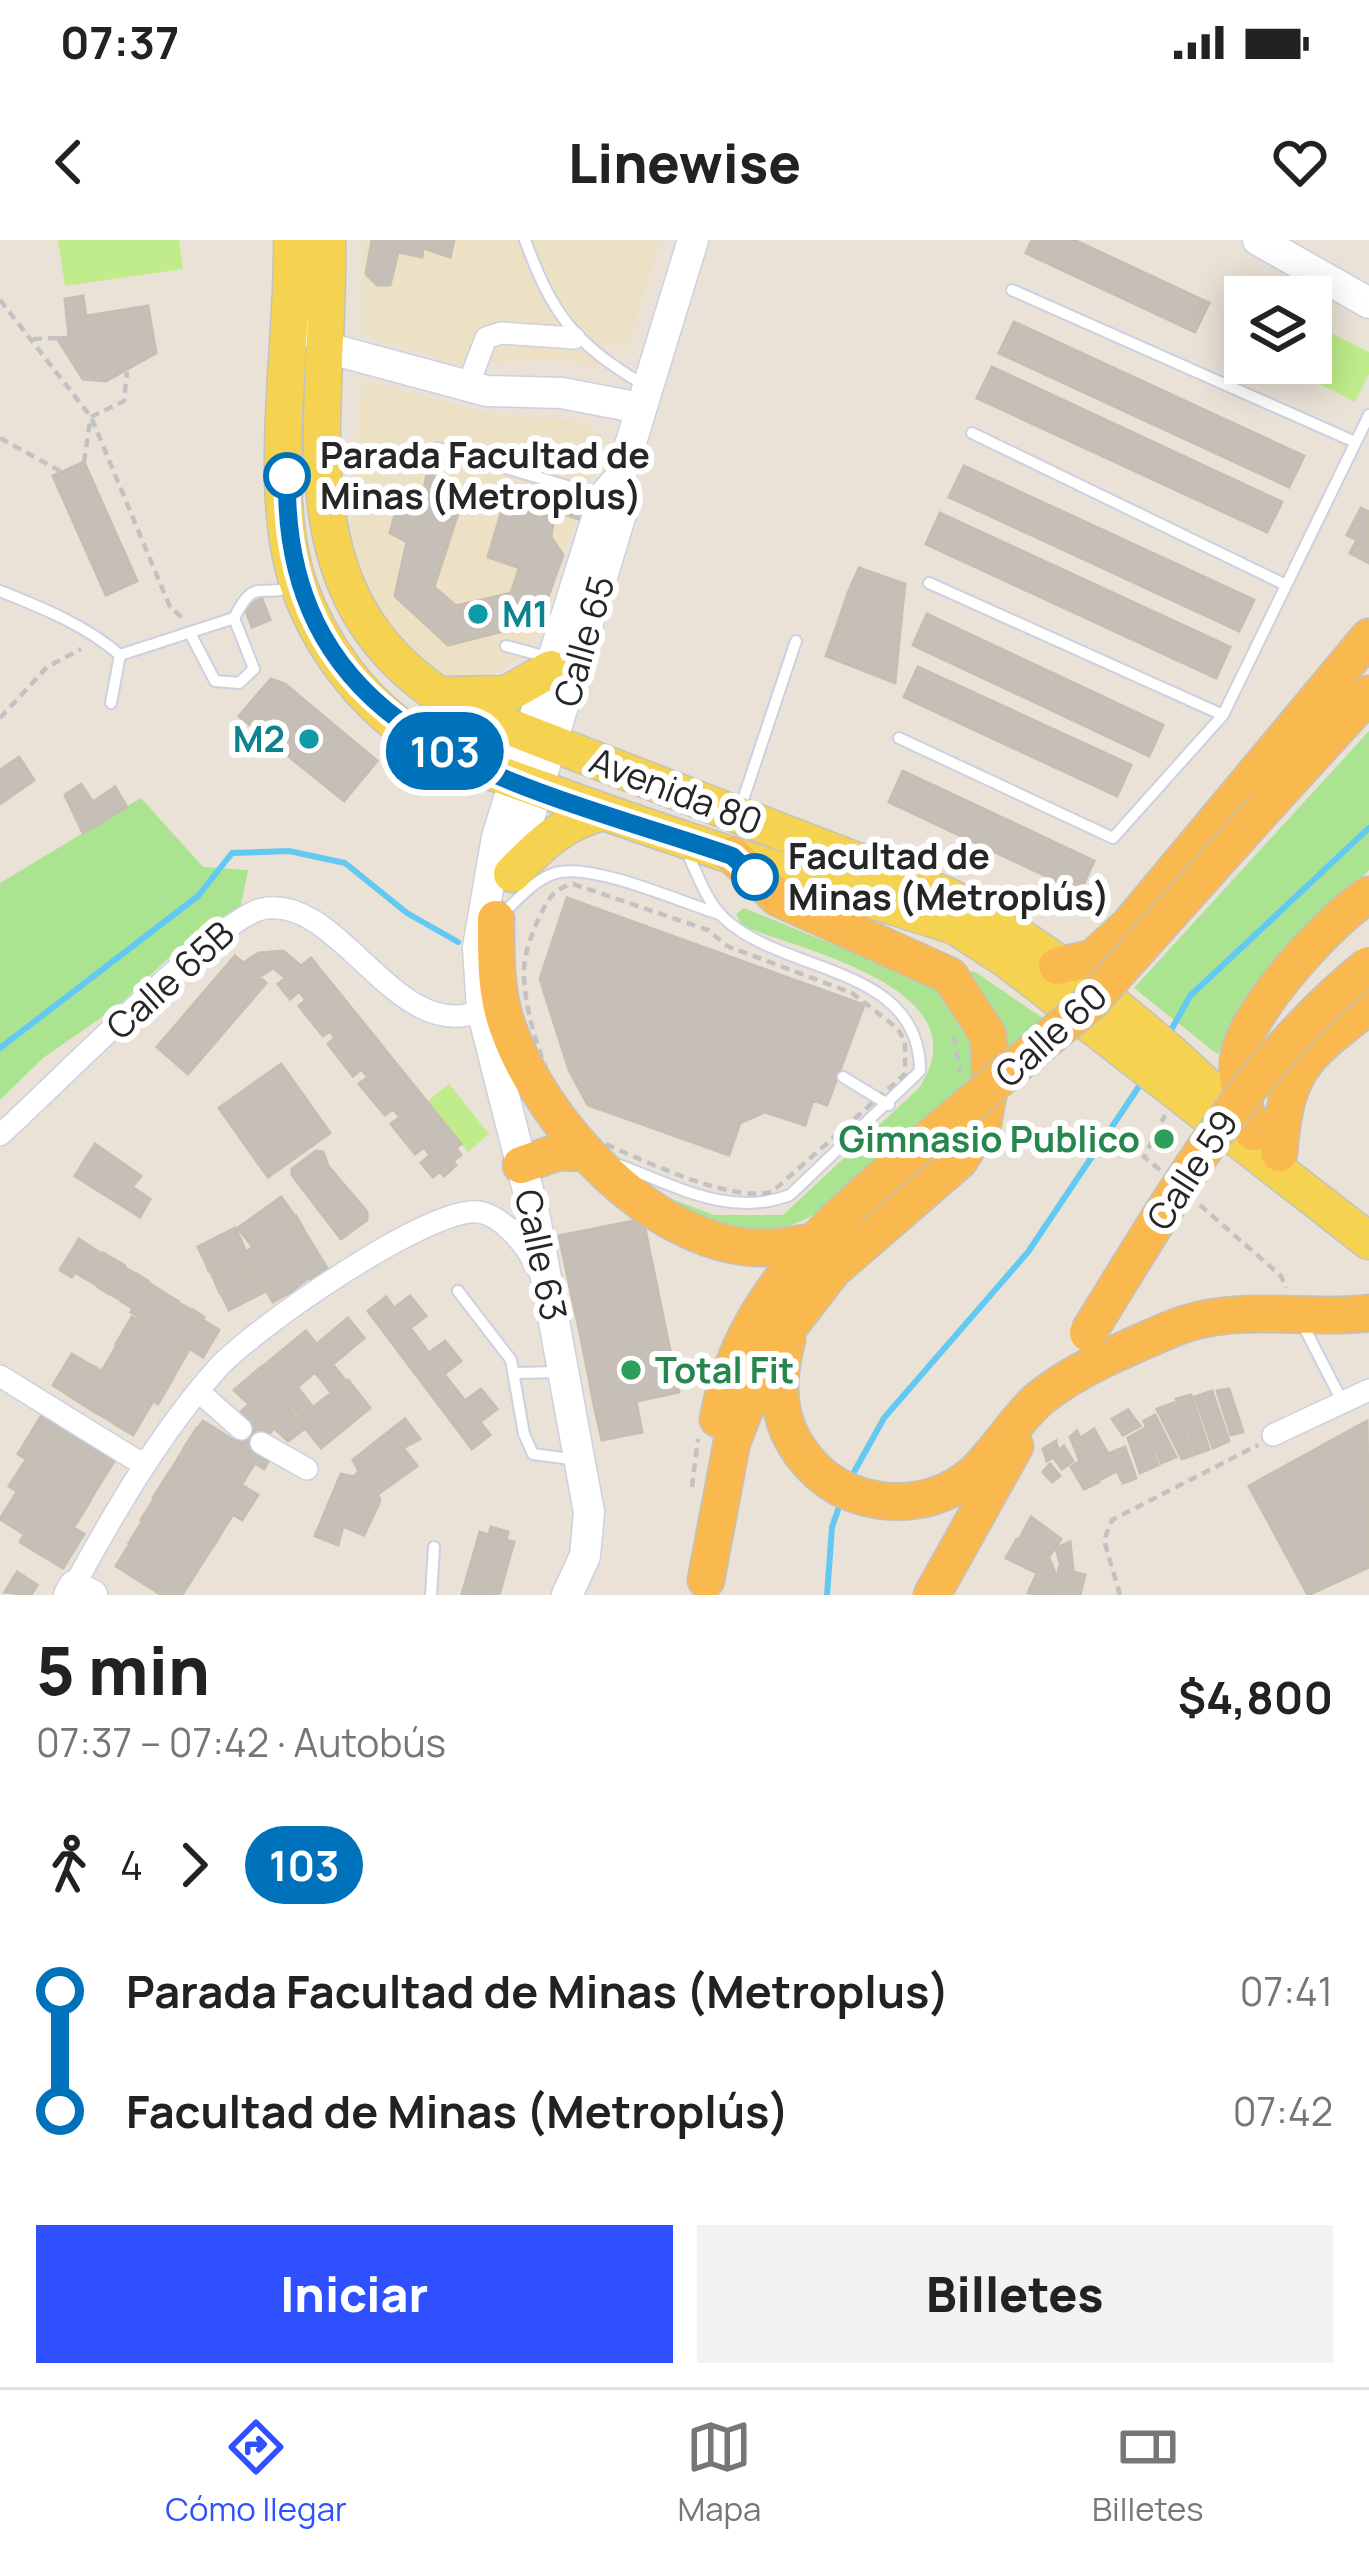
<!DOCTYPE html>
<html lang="es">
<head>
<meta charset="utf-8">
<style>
  body { margin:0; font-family:Manrope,sans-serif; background:#f2f2f2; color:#222; height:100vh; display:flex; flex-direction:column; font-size:45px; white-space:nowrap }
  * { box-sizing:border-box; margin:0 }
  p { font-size:39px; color:#767676 }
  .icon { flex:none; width:66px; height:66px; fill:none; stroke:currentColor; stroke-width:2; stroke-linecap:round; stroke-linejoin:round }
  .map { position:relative; height:1355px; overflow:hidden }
  .panel { display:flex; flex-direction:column; background:#fff; flex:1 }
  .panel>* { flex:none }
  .badge { padding:0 24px; border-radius:39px; font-size:42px; line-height:78px }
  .tools { position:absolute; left:1224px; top:36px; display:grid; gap:24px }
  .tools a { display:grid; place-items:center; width:108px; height:108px; border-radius:0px; background:#fff; box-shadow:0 6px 30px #0003; font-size:60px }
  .map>.badge { position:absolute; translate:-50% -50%; box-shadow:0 0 0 6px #fff }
  .legs { display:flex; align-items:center; gap:18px; height:132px; padding:0 36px; font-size:39px }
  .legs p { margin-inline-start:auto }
  .headline { display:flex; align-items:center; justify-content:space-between; height:204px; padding:0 36px }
  h1 { font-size:66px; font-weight:800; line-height:90px }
  .cta { display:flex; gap:24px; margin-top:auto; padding:24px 36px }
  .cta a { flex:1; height:138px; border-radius:0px; background:#2f50ff; color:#fff; font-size:48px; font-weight:800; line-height:138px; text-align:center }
  .cta a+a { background:#f2f2f2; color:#222 }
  ul { padding:0 36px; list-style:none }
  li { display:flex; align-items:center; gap:42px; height:120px; font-size:45px }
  li i { display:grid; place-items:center; width:18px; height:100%; margin:0 15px; background:currentColor }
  li i::after { content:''; width:30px; height:30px; margin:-15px; border:9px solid; border-radius:50%; background:#fff }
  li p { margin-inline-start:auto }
  li:first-child i { background:linear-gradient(#0000 50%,currentColor 0) }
  li:last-child i { background:linear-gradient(currentColor 50%,#0000 0) }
  .status { display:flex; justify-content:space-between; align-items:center; height:84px; padding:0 60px; background:#fff; direction:ltr }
  .status svg { height:33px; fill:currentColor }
  header { display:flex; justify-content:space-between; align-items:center; height:156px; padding:0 36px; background:#fff; font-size:54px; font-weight:800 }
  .tab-bar { display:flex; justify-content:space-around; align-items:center; height:168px; border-top:3px solid #e0e0e0; background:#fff; font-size:33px; color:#767676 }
  .tab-bar a { display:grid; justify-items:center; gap:6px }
  .tab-bar .selected { color:#2f50ff }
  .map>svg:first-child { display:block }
  .education { fill:#ede1c5 }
  .green { fill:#aae490 }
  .pitch { fill:#c0ec8b }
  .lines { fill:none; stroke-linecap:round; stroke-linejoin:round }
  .stream { stroke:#64c9f2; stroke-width:6 }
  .building { fill:#c5bfb7; stroke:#c5beb1; stroke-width:3 }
  .service-casing { stroke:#ccd0e1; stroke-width:14 }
  .minor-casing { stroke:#ccd0e1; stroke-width:24 }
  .secondary-casing { stroke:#ccd0e1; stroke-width:33 }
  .primary-casing { stroke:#c2c2c2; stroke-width:39 }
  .trunk-casing { stroke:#c2c2c2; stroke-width:39 }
  .path { stroke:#c2c2c2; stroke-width:4.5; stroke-dasharray:9 6; stroke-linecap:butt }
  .service { stroke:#fff; stroke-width:10 }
  .minor { stroke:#fff; stroke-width:21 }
  .secondary { stroke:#fff; stroke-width:30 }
  .primary { stroke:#f5d351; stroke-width:36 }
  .trunk { stroke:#fab94f; stroke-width:36 }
  .trunk-bridge-casing { stroke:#c2c2c2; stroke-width:39; stroke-linecap:butt }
  .trunk-bridge { stroke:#fab94f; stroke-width:36 }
  .line-1-casing { stroke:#fff; stroke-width:27 }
  .line-1 { stroke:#0072bc; stroke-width:18 }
  .stop-1-dot { fill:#fff; stroke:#0072bc; stroke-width:6 }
  .culture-dot { fill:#0f9aa8; stroke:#fff; stroke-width:4.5 }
  .leisure-dot { fill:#2e9e5b; stroke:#fff; stroke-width:4.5 }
  .labels { text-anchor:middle; stroke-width:12; stroke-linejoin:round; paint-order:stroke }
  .stop-label { font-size:36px; font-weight:bold; fill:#262626; stroke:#fff; text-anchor:start }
  .culture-label { font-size:36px; font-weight:bold; fill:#0d838f; stroke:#fff; text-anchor:start }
  .street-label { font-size:36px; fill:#262626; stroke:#fff }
  .leisure-label { font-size:36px; font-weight:bold; fill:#27864d; stroke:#fff; text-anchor:end }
</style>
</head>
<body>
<div class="status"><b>07:37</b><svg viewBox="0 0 49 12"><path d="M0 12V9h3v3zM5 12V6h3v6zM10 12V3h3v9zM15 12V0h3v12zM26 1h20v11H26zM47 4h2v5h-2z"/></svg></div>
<header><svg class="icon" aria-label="back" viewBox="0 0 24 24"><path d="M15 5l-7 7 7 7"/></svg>Linewise<svg class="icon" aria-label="heart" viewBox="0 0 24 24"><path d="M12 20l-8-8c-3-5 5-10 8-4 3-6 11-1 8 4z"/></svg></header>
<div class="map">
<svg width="1369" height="1355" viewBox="0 0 1369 1355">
  <rect width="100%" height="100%" fill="#eae2d7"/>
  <path class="education" d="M362,0H660L627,110L605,99L596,132L565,118L462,126L362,94Z
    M362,140L481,172L584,182L604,198L532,402L518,420L482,437H452L424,423L387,390L349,311Z"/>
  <path class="green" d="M1369,491V630L1251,748L1229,803L1217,814L1134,748Z
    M141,558L203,627L248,630L239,674L180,707L118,766L43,818L0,860V643Z
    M744,668L930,744L957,764L984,836C924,886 816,1010 734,991C703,984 677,966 651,951L714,975H783L919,848C984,750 809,712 742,686L736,674Z
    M974,731L1047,781L1000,822L962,734Z"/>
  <path class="pitch" d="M58,0H179L183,29L65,46Z
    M1311,83L1369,112V134L1355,162L1277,123H1311Z
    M449,844L489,894L468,912L428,861Z"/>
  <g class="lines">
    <path class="stream" d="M1169,794L1190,756L1369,588
      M0,808L198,656L232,613L289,611L345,623L407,673L458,702
      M849,1241L884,1178L1028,1012L1142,842
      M827,1355L832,1287L840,1264"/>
  </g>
  <path class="building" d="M372,0H454L450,17L423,8L422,17L398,12L390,45H377L366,34Z
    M1032,0H1074L1209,63L1195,92L1026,13Z
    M83,56L86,76L148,66L156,113L106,141L83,139L57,98L69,97L65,59Z
    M1014,82L1304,216L1289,247L999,113Z
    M992,127L1282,262L1267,292L977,158Z
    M84,222L137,341L106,355L53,236Z
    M964,226L1254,360L1239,391L949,257Z
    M427,234L466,249L434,347L399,337L407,302L390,293L401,252L422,259Z
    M569,254L589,261L582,280L561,273Z
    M505,260L554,276L551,297L563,315L554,340L488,317Z
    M1361,268L1369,272V323L1350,313L1357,300L1347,295Z
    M940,273L1230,407L1216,438L926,304Z
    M859,328L905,344L902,372L848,353Z
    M519,329L554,340L539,382L448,405L395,356L399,337L434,347L456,366L511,353Z
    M848,353L902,372L898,412L835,391Z
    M262,359L270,380L252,387L244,366Z
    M927,374L1163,485L1149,516L913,405Z
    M835,391L898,412L895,443L826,416Z
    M918,427L1131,525L1117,556L904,457Z
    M271,439L285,444L377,521L344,561L239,476Z
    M19,517L34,540L0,564V530Z
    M903,531L1094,621L1080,652L889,562Z
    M81,544L93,562L115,547L127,567L83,593L65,555Z
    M567,658L864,765L827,865L813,860L805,885L765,872L740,883L729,915L588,865L569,830L540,739Z
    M283,711L301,726L311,718L461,904L456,908L461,915L453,921L456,925L444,936L440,931L433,937L421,923L430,915L424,907L415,914L391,884L400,877L393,869L385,875L359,844L368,837L361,829L353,836L328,804L335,798L330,791L323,796L299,766L306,760L299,751L290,759L278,744L286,738L273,728L259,737L266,743L188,834L157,807L235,716L243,723L259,713Z
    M281,824L330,893L268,937L219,868Z
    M95,904L141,936L132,947L150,959L140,977L75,936Z
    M316,911L323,912L328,926L367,972V980L341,999L292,935V929Z
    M281,957L294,975L252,1006L238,988Z
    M296,976L303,988L253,1029L246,1012Z
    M643,979L666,1091L583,1108L559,996Z
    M235,988L241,1000L204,1019L198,1007Z
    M303,989L327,1028L310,1039L284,1006Z
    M79,999L91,1007L72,1037L60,1030Z
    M241,1001L246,1012L209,1031L204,1019Z
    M284,1007L308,1038L293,1050L268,1019Z
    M92,1008L102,1014L86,1039L76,1033Z
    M103,1013L113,1019L98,1046L87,1039Z
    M245,1013L250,1023L215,1041L210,1031Z
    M114,1019L125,1026L109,1054L98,1047Z
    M268,1019L292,1051L273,1062L254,1030Z
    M250,1024L256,1035L220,1053L215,1042Z
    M125,1028L136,1034L121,1060L110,1054Z
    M137,1034L148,1041L132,1068L121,1061Z
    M256,1036L264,1052L229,1070L221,1053Z
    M149,1043L158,1049L140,1078L131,1072Z
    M158,1049L179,1062L161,1092L140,1079Z
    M410,1056L426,1076L410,1088L429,1113L445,1101L461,1121L444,1134L465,1161L481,1149L497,1169L480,1182L490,1195L472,1209L368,1071L386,1057L394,1068Z
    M179,1063L193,1071L175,1100L161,1092Z
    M193,1070L204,1077L187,1107L175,1100Z
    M132,1077L189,1110L173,1137L116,1104Z
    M348,1078L364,1098L333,1124L317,1104Z
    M203,1080L219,1090L203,1117L187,1107Z
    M306,1091L345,1140L331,1152L315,1132L297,1147L313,1167L300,1177L261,1128Z
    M666,1091L679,1152L595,1170L583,1108Z
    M117,1105L173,1138L158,1164L102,1131Z
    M72,1114L92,1126L73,1158L53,1145Z
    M93,1126L113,1138L93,1171L73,1158Z
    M260,1128L304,1189L288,1201L234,1150Z
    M113,1138L133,1150L113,1182L93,1171Z
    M348,1140L370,1168L321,1208L298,1179Z
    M1229,1149L1243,1192L1231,1195L1217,1151Z
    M133,1150L153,1161L133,1195L113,1183Z
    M1212,1151L1229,1201L1213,1208L1195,1157Z
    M1191,1155L1209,1209L1196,1214L1176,1159Z
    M636,1161L642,1192L602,1200L595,1170Z
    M1174,1163L1193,1215L1182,1219L1157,1169Z
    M248,1165L273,1189L254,1213L234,1199L246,1181L238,1175Z
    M1128,1170L1140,1186L1123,1195L1112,1179Z
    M42,1175L60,1186L36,1225L18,1214Z
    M1155,1175L1176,1217L1161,1223L1144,1181Z
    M405,1179L420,1199L403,1208L417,1226L378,1254L380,1261L364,1295L343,1286L338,1305L315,1296L341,1234L354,1237L359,1231L353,1220Z
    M203,1181L268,1222L264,1229L198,1188Z
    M1367,1181L1369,1327L1308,1355L1249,1246Z
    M60,1187L69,1193L45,1232L36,1226Z
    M197,1188L254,1224L242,1244L184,1208Z
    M1094,1189L1108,1214L1125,1207L1136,1238L1123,1243L1117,1231L1101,1239L1082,1197Z
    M1144,1189L1158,1225L1140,1233L1128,1198Z
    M1077,1191L1099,1242L1084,1249L1071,1227L1080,1221L1070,1197Z
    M70,1192L87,1203L62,1243L46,1232Z
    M88,1201L116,1218L90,1260L63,1243Z
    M1056,1201L1058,1211L1064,1206L1073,1221L1062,1229L1053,1217L1047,1221L1043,1209Z
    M184,1209L258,1255L242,1280L169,1233Z
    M26,1220L90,1261L74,1287L9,1246Z
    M1050,1224L1060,1236L1052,1242L1043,1232Z
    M168,1234L233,1274L218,1298L153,1258Z
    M17,1252L41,1267L24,1294L0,1279Z
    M154,1259L218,1299L204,1320L141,1280Z
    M41,1267L59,1279L38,1313L20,1302Z
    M1031,1277L1061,1299L1050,1315L1020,1298Z
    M59,1279L84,1294L63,1328L38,1313Z
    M142,1282L176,1304L163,1325L129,1303Z
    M491,1287L508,1292L506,1300L514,1302L499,1355L462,1354L480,1292L489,1295Z
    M1017,1299L1049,1318L1056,1335L1051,1355L1028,1353L1037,1333L1006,1318Z
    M1070,1302L1073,1330L1061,1327L1056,1308Z
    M130,1304L163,1325L149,1347L116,1326Z
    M177,1304L204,1320L182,1355H161L150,1347Z
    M1059,1328L1085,1335L1080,1355H1054Z
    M17,1332L37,1345L31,1355L5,1352Z"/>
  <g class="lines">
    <g class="service-casing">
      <path id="service" d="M525,0C553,76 574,103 644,145
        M1012,50L1355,202
        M972,193L1286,345
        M438,208L601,256
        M929,343L1223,475
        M0,351C43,368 85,385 120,415
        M191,395L215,441L239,443L254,429L234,378
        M506,406L551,418
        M120,415L234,378C256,334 260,360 295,346
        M111,463L120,415
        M899,498L1113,598L1223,475L1369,175
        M739,572L796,401
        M499,677C516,662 536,636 560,632C598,625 681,662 719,674
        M843,837L889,865
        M619,925C676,946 730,978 790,955L920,831C920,724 784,735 724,678C707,662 697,634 687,612
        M458,1051L511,1120L524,1194L533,1214L578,1220
        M1302,1083L1343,1163
        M516,1133L562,1132
        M431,1355L434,1307"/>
    </g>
    <g class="minor-casing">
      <path id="minor" d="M467,148L486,98L501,93L574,98
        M0,895C46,854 218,678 262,669C340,652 397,809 482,770
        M0,1136L134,1219L147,1222
        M198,1151L241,1189
        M1273,1195L1369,1150
        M261,1203L307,1229
        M74,1346C115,1271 159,1195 215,1131C248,1092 430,965 479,972C503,976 528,1007 536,1027"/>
    </g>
    <g class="secondary-casing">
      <path id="secondary" d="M1258,0L1369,63
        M313,91L327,107L342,112L487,151L562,153L640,168
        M513,631L624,264L620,238
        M69,1355L74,1346L92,1355
        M567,1355L585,1316L589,1272L535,978L482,770L478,707L497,597L604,256L620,238L693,0"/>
    </g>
    <g class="primary-casing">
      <path id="primary" d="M292,0C294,101 266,252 299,346C319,403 362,463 413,495C459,524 515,539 565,558C694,605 825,645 955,686L1010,722L1369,1001
        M327,0C331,179 275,360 458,467L945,655C1044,701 1176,810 1251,891
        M447,455L507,454L551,429
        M512,634C540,605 563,582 603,572"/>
    </g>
    <g class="trunk-casing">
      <path id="trunk" d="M1263,570L1369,454
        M496,679C496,716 495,753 508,788C542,883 649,1002 757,1008C775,1009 793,1005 811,1002
        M1057,726L1093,718L1129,685L1369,397
        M1253,892C1245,869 1236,845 1238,820C1242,775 1331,678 1369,655
        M1279,913C1286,827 1304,817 1369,766
        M521,925L558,912L586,913
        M787,1100C774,1148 777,1190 813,1227C852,1269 927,1274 972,1235C997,1213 1014,1181 1039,1159C1074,1130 1127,1108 1169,1090C1232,1062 1303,1081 1369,1073
        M718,1179C740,1066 812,998 896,926
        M706,1340L732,1202L765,1118L833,1030L959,921L983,883L991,840L988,795L950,736L778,658L732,615
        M932,1355L1015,1206"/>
    </g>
    <path class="path" d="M0,60L91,177L170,367L185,380
      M33,99L57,98
      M91,177L124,161L127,132
      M0,198L62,232
      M84,222L90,181
      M0,478L47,427L81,409
      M573,644L708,690L727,706L852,753L897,788L905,801V834L772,952C727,963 634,916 590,897C554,868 525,782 524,736C523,715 532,692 541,674C549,657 555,648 573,644Z
      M954,797L960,833
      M1160,930L1144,917L1165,875
      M1200,965L1281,1036L1286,1048
      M692,1247L698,1199
      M1120,1355L1104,1300L1112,1280L1258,1205"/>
    <use href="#service" class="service"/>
    <use href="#minor" class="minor"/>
    <use href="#secondary" class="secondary"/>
    <use href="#primary" class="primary"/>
    <use href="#trunk" class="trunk"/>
    <g class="trunk-bridge-casing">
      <path id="trunk-bridge" d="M896,926L1091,762L1263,570
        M1088,1093C1171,960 1245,825 1369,725"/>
    </g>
    <use href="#trunk-bridge" class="trunk-bridge"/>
  </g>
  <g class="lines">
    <g class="line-1-casing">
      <path id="line-1" d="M287,236C282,508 526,545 732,616L755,637"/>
    </g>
    <use href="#line-1" class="line-1"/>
  </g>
  <g class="stop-1-dot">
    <circle cx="287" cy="236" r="21"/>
    <circle cx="755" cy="637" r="21"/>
  </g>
  <g class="culture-dot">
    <circle cx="478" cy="374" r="12"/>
    <circle cx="309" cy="499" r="12"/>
  </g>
  <g class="leisure-dot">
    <circle cx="1164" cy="899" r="12"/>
    <circle cx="631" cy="1130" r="12"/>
  </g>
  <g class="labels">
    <g class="stop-label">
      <text x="320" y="228">Parada Facultad de<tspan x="320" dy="41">Minas (Metroplus)</tspan></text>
      <text x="788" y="629">Facultad de<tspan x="788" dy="41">Minas (Metroplús)</tspan></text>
    </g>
    <g class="culture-label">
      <text x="502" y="387">M1</text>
      <text x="285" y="512" text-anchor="end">M2</text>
    </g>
    <g class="street-label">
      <text transform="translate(584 401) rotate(-74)" y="13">Calle 65</text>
      <text transform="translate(676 551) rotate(21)" y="13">Avenida 80</text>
      <text transform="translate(170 740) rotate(-42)" y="13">Calle 65B</text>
      <text transform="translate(1051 795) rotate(-42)" y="13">Calle 60</text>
      <text transform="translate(1192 930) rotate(-57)" y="13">Calle 59</text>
      <text transform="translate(541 1015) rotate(78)" y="13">Calle 63</text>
    </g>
    <g class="leisure-label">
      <text x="1140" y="912">Gimnasio Publico</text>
      <text x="655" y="1143" text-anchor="start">Total Fit</text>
    </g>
  </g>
</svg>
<div class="tools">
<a><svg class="icon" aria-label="layers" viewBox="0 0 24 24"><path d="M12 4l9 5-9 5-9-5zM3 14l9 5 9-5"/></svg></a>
</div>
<b class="badge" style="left:445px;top:511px;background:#0072bc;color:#fff">103</b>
</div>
<section class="panel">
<div class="headline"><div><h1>5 min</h1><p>07:37 – 07:42 · Autobús</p></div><b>$4,800</b></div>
<div class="legs"><svg class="icon" aria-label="walk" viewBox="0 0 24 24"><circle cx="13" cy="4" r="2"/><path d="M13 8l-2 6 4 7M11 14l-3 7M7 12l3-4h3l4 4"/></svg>4<svg class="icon" aria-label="forward" viewBox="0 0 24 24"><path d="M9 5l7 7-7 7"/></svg><b class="badge" style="background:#0072bc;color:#fff">103</b></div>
<ul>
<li><i style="color:#0072bc"></i><b>Parada Facultad de Minas (Metroplus)</b><p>07:41</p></li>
<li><i style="color:#0072bc"></i><b>Facultad de Minas (Metroplús)</b><p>07:42</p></li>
</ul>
<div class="cta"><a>Iniciar</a><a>Billetes</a></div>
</section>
<nav class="tab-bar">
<a class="selected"><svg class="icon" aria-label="directions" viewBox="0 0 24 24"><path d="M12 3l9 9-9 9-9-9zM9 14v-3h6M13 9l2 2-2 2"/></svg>Cómo llegar</a>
<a><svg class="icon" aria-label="map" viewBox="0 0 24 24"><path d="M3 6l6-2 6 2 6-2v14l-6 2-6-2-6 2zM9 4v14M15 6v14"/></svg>Mapa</a>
<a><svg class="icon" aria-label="tickets" viewBox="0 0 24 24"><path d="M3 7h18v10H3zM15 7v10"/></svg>Billetes</a>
</nav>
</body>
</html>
